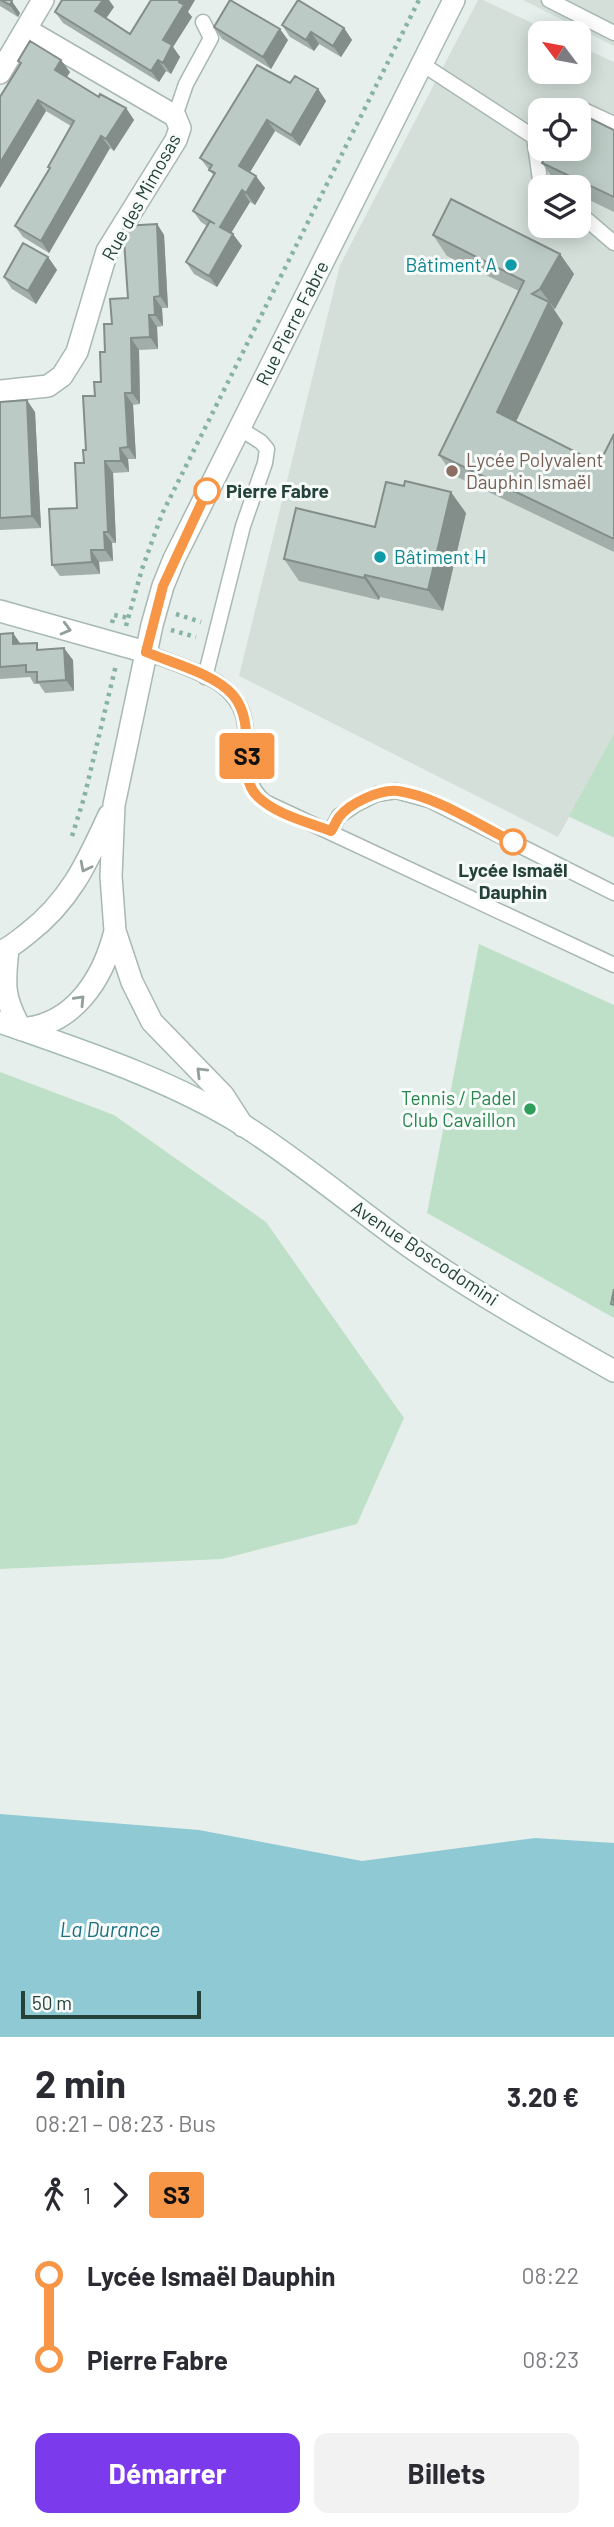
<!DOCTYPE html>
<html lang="fr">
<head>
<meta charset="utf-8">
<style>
  body { margin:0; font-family:Barlow,sans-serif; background:#f2f2f3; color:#2b2b33; height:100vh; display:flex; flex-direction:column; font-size:26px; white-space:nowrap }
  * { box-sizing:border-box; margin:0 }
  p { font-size:23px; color:#7c7c81 }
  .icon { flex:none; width:38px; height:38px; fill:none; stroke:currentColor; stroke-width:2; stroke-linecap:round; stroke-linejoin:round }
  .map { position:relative; height:2037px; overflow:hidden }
  .sheet { display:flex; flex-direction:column; background:#fff; flex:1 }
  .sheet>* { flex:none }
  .badge { padding:0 14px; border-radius:5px; font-size:24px; line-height:46px }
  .needle { width:46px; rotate:302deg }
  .buttons { position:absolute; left:528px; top:21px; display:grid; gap:14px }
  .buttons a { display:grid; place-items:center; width:63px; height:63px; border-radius:14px; background:#fff; box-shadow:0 4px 18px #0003; font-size:35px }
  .scale { position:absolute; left:21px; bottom:18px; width:180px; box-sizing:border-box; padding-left:7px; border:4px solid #24423a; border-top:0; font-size:19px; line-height:24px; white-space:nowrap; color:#24423a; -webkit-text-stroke:5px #f7fbf9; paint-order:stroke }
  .map>.badge { position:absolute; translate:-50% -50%; box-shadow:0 0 0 4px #fff }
  .legs { display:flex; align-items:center; gap:10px; height:77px; padding:0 35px; font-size:23px }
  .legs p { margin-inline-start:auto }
  .overview { display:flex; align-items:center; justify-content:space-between; height:119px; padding:0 35px }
  h1 { font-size:38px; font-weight:700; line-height:52px }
  .button { display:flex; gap:14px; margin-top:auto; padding:14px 35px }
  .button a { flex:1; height:80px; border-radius:14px; background:#7c3aed; color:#fff; font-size:28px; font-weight:700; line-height:80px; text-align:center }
  .button a+a { background:#f2f2f3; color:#2b2b33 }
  ul { padding:0 35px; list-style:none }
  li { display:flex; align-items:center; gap:24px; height:84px; font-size:26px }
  li i { display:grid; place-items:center; width:10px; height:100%; margin:0 9px; background:currentColor }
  li i::after { content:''; width:18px; height:18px; margin:-9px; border:5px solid; border-radius:50%; background:#fff }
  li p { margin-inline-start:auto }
  li:first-child i { background:linear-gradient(#0000 50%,currentColor 0) }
  li:last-child i { background:linear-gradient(currentColor 50%,#0000 0) }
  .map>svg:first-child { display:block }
  .built { fill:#d4dfda; fill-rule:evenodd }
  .green { fill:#bfe0c8 }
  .water { fill:#8ec9d4 }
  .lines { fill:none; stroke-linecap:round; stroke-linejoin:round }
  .service-casing { stroke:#a8b8b2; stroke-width:17 }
  .minor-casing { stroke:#a8b8b2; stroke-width:24 }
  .tertiary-casing { stroke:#a8b8b2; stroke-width:24 }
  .secondary-casing { stroke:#a4bbb3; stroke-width:24 }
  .path { stroke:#86b3a5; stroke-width:4.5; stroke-dasharray:3.5 5; stroke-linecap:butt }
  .service { stroke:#fff; stroke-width:14 }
  .minor { stroke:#fff; stroke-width:21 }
  .tertiary { stroke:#fff; stroke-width:21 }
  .secondary { stroke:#fff; stroke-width:21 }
  .wall { fill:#a1aea9 }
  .shaded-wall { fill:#838d89 }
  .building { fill:#bbcac4; stroke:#838d89; stroke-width:2 }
  .oneway { stroke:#92a09c }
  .line-1-casing { stroke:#fff; stroke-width:16 }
  .line-1 { stroke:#f79646; stroke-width:10 }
  .culture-dot { fill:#0f9aa8; stroke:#f7fbf9; stroke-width:2.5 }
  .education-dot { fill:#8d6e63; stroke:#f7fbf9; stroke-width:2.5 }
  .stop-1-dot { fill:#fff; stroke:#f79646; stroke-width:3.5 }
  .leisure-dot { fill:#2e9e5b; stroke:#f7fbf9; stroke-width:2.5 }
  .labels { text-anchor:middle; stroke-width:6; stroke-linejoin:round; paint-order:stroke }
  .street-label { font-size:19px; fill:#24423a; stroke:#f7fbf9 }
  .culture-label { font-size:19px; fill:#0d838f; stroke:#f7fbf9; text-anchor:end }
  .education-label { font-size:19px; fill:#785e54; stroke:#f7fbf9; text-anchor:start }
  .stop-label { font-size:19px; font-weight:bold; fill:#24423a; stroke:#f7fbf9; text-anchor:start }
  .leisure-label { font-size:19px; fill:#27864d; stroke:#f7fbf9; text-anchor:end }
  .water-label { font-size:21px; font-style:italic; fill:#1c6f80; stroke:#f7fbf9 }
</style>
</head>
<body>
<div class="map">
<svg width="614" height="2037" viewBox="0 0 614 2037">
  <rect width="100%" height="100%" fill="#e6efeb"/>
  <path class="built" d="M478,0H483L553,33H541V72H579V46L614,62V838L569,817L558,837L239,676L340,265ZM541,110H579V149H541ZM541,187H579V226H541Z
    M523,0H614V46Z"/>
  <path class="green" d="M614,734V837L569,816Z
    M479,944L614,1005V1318L427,1213Z
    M0,1072L114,1115L266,1222L404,1418L357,1524L222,1559L0,1569Z"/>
  <path class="water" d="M0,1814L199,1830L362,1861L535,1838L614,1843V2037H0Z"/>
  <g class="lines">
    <g class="service-casing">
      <path id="service" d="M549,0L614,33
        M422,64L534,137L540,180L548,187
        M579,114L586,111L614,124
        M175,116L186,84L211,38L203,22
        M579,213L614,243
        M146,652C169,662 202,671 221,685C269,720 226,770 265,802L614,965
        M205,677L243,526L265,463L267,449L261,442L239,428
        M331,831L339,816L355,805L377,794L396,791L429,800L614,893"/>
    </g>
    <g class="minor-casing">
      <path id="minor" d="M0,73L43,0
        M0,391L48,386L62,376L77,352L107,251L176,140L180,128L175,116L27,30
        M0,611L146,652"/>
    </g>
    <g class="tertiary-casing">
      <path id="tertiary" d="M8,949C4,985 3,997 21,1029C74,1025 103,979 115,931
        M0,952C10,948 18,941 27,934C70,901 87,863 109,815
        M243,1126L223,1095L152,1022L132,982L115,931L111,876L114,805L152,625L163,586L174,559L454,0"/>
    </g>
    <g class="secondary-casing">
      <path id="secondary" d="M0,1022C82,1051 169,1079 243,1125C301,1162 354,1207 410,1247C475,1293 545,1332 614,1371"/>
    </g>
    <path class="path" d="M176,614L201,622
      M112,623L114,615L129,618
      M126,626L142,569L162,514L419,0
      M171,630L196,637
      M72,836L84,798L116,665"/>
    <use href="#service" class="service"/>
    <use href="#minor" class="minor"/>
    <use href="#tertiary" class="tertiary"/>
    <use href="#secondary" class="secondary"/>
  </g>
  <path class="wall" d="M0,0H11L20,13L18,17L0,6Z
    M114,7L106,18L130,34L188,12L192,17L173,47L180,57L171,74L166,71L159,82L63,23L55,12Z
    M282,25L344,28L352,40L341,57L319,44L314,51L290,37Z
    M214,27L288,40L271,69L222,39Z
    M18,61L70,72L67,77L99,97L126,108L134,120L114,151L110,148L49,253L23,237L15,226L49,168L48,167L71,126L46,111L0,188L20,64Z
    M290,83L318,89L326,101L300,146L275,131L250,172L265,188L255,205L250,202L231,233L242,246L217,287L194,274L186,262L207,226L201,222L193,211L214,176L200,158Z
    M614,130V212L579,195V187H564L557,184L542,163Z
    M157,224L164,235L168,308H162L163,326L157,327L158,349L139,350L140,404L133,405L136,459H128L129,472L113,473L116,543H112L113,561L99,562L100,574L60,576L52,565L77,508L95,396L101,382L105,352L112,324L128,298Z
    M433,235L560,254L574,274L554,310L563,323L516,421L599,464L614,434V552L453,475L439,455L519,291L447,256Z
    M48,257L57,270L36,304L12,289L4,277Z
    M0,402L35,412L41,528L0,530Z
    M466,513L443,611L380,597L379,600L299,581L284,559L375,527Z
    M13,633L20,643L73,660L74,691L45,693L39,684H34L30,677L0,679V634Z"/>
  <path class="shaded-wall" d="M11,0L20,13L18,17L10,5Z
    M103,0H109L114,7L103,23L95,11Z
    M180,0H195L188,12L192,17L173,47L180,57L171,74L163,63V40Z
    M344,28L352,40L341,57L333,46Z
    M280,29L288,40L271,69L263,57Z
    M311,32L319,44L314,51L306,40Z
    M61,60L70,72L64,81L55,70Z
    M158,60L166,71L159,82L151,71Z
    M318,89L326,101L300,146L291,135Z
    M38,100L46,111L0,188V163Z
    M126,108L134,120L114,151L106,139Z
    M267,120L275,131L247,177L239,166Z
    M101,136L110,148L49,253L41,241Z
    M256,176L265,188L255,205L246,193Z
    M242,190L250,202L228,238L220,227Z
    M157,224L164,235L168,308L160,296Z
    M233,234L242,246L217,287L209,276Z
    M560,254L574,274L555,309L540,289Z
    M48,257L57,270L36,304L28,291Z
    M154,297L162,308L163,326L155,315Z
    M549,302L563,323L511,432L497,412Z
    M149,315L157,327L158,349L150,337Z
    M131,338L139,350L140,404L132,393Z
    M125,393L133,405L136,459L128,447Z
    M27,400L35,412L41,528L32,516Z
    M120,448L128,459L129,472L121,461Z
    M105,461L113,473L116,543L108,532Z
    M451,492L466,513L443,611L428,590Z
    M104,532L112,543L113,561L105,550Z
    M91,550L99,562L100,574L92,562Z
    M365,575L380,597L379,600L364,578Z
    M13,633L21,645L13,644Z
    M64,648L73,660L74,691L66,680Z"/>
  <path class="building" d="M1,0H11L12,1L10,5Z
    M62,0H103L95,11L130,34L151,0H180L179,2L184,5L163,40L172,45L163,63L158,60L151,71L55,12Z
    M230,0L280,29L263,57L214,27Z
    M298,0L344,28L333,46L311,32L306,40L282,25Z
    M30,41L61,60L55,70L99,97L100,94L126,108L106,139L101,136L41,241L15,226L50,168L48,167L74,121L38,100L0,163V97L21,63L18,61Z
    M257,65L290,83L295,76L318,89L291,135L267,120L239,166L256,176L246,193L242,190L220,227L233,234L209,276L186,262L210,221L215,224L193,211L215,173L209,170L212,165L200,158Z
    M579,113L614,130V197L542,163L549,149H579Z
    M451,199L560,254L540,289L532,294L549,302L497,412L599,464L614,434V539L439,455L524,281L433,235Z
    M157,224L160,296L154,297L155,315H149L150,337L131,338L132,393H125L128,447L120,448L121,461H105L108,532H104L105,550H91L92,562L52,565L49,509L77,508L75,463H84L83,450H86L83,396H95L94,382H101L100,352H105L104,324H112L110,299L128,298L123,226Z
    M23,243L48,257L28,291L4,277Z
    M27,400L32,516L0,518V402Z
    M405,481L451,492L428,590L365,575L364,578L284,559L296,508L375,527L386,482L404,486Z
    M13,633V644L37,643V650L64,648L66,680L37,682V672H26V665L0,667V634Z
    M614,1289V1305L611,1304Z"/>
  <defs><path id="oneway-chevron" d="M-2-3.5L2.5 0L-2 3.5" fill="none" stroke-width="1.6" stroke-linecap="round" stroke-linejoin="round" transform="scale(1.75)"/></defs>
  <g class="oneway">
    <use href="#oneway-chevron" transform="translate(66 629) rotate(15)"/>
    <use href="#oneway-chevron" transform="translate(85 867) rotate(117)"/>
    <use href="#oneway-chevron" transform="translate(80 1000) rotate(-46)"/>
    <use href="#oneway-chevron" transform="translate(201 1072) rotate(-135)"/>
  </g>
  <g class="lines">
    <g class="line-1-casing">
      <path id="line-1" d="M207,491L163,586L146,652C172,663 215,674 233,695C260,728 233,773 258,797C277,815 308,822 331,831C334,827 336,821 339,817C350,803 380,789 398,791C435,796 479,825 513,842"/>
    </g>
    <use href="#line-1" class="line-1"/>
  </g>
  <g class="culture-dot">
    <circle cx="511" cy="265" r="7"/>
    <circle cx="380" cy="557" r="7"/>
  </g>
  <circle class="education-dot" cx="452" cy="471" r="7"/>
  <g class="stop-1-dot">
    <circle cx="207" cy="491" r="12"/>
    <circle cx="513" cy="842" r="12"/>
  </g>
  <circle class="leisure-dot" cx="530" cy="1109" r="7"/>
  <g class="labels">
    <g class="street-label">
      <text transform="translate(141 197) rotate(-61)" y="7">Rue des Mimosas</text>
      <text transform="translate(292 323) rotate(-63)" y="7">Rue Pierre Fabre</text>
      <text transform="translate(425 1253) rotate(34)" y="7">Avenue Boscodomini</text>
    </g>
    <g class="culture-label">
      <text x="497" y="272">Bâtiment A</text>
      <text x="394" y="564" text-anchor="start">Bâtiment H</text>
    </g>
    <g class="education-label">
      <text x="466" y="467">Lycée Polyvalent<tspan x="466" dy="22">Dauphin Ismaël</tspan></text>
    </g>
    <g class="stop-label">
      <text x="226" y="498">Pierre Fabre</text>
      <text x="513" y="877" text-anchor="middle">Lycée Ismaël<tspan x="513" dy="22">Dauphin</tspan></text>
    </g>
    <g class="leisure-label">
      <text x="516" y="1105">Tennis / Padel<tspan x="516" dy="22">Club Cavaillon</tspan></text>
    </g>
    <g class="water-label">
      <text x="110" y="1937">La Durance</text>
    </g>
  </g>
</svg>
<div class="buttons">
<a><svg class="needle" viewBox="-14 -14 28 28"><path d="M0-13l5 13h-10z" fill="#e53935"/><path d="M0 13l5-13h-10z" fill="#7c7c81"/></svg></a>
<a><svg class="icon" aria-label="locate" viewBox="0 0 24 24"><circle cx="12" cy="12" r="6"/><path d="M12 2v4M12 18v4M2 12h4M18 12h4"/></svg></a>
<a><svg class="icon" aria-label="layers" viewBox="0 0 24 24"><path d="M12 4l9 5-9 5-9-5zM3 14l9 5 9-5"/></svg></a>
</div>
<div class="scale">50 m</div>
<b class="badge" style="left:247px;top:756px;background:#f79646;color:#111">S3</b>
</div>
<section class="sheet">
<div class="overview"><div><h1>2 min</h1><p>08:21 – 08:23 · Bus</p></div><b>3.20 €</b></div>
<div class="legs"><svg class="icon" aria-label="walk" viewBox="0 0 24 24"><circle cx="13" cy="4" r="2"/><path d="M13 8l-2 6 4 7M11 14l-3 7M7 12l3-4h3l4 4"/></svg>1<svg class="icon" aria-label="forward" viewBox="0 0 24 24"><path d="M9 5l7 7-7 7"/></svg><b class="badge" style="background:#f79646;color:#111">S3</b></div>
<ul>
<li><i style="color:#f79646"></i><b>Lycée Ismaël Dauphin</b><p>08:22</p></li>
<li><i style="color:#f79646"></i><b>Pierre Fabre</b><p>08:23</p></li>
</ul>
<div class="button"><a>Démarrer</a><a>Billets</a></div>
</section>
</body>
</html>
